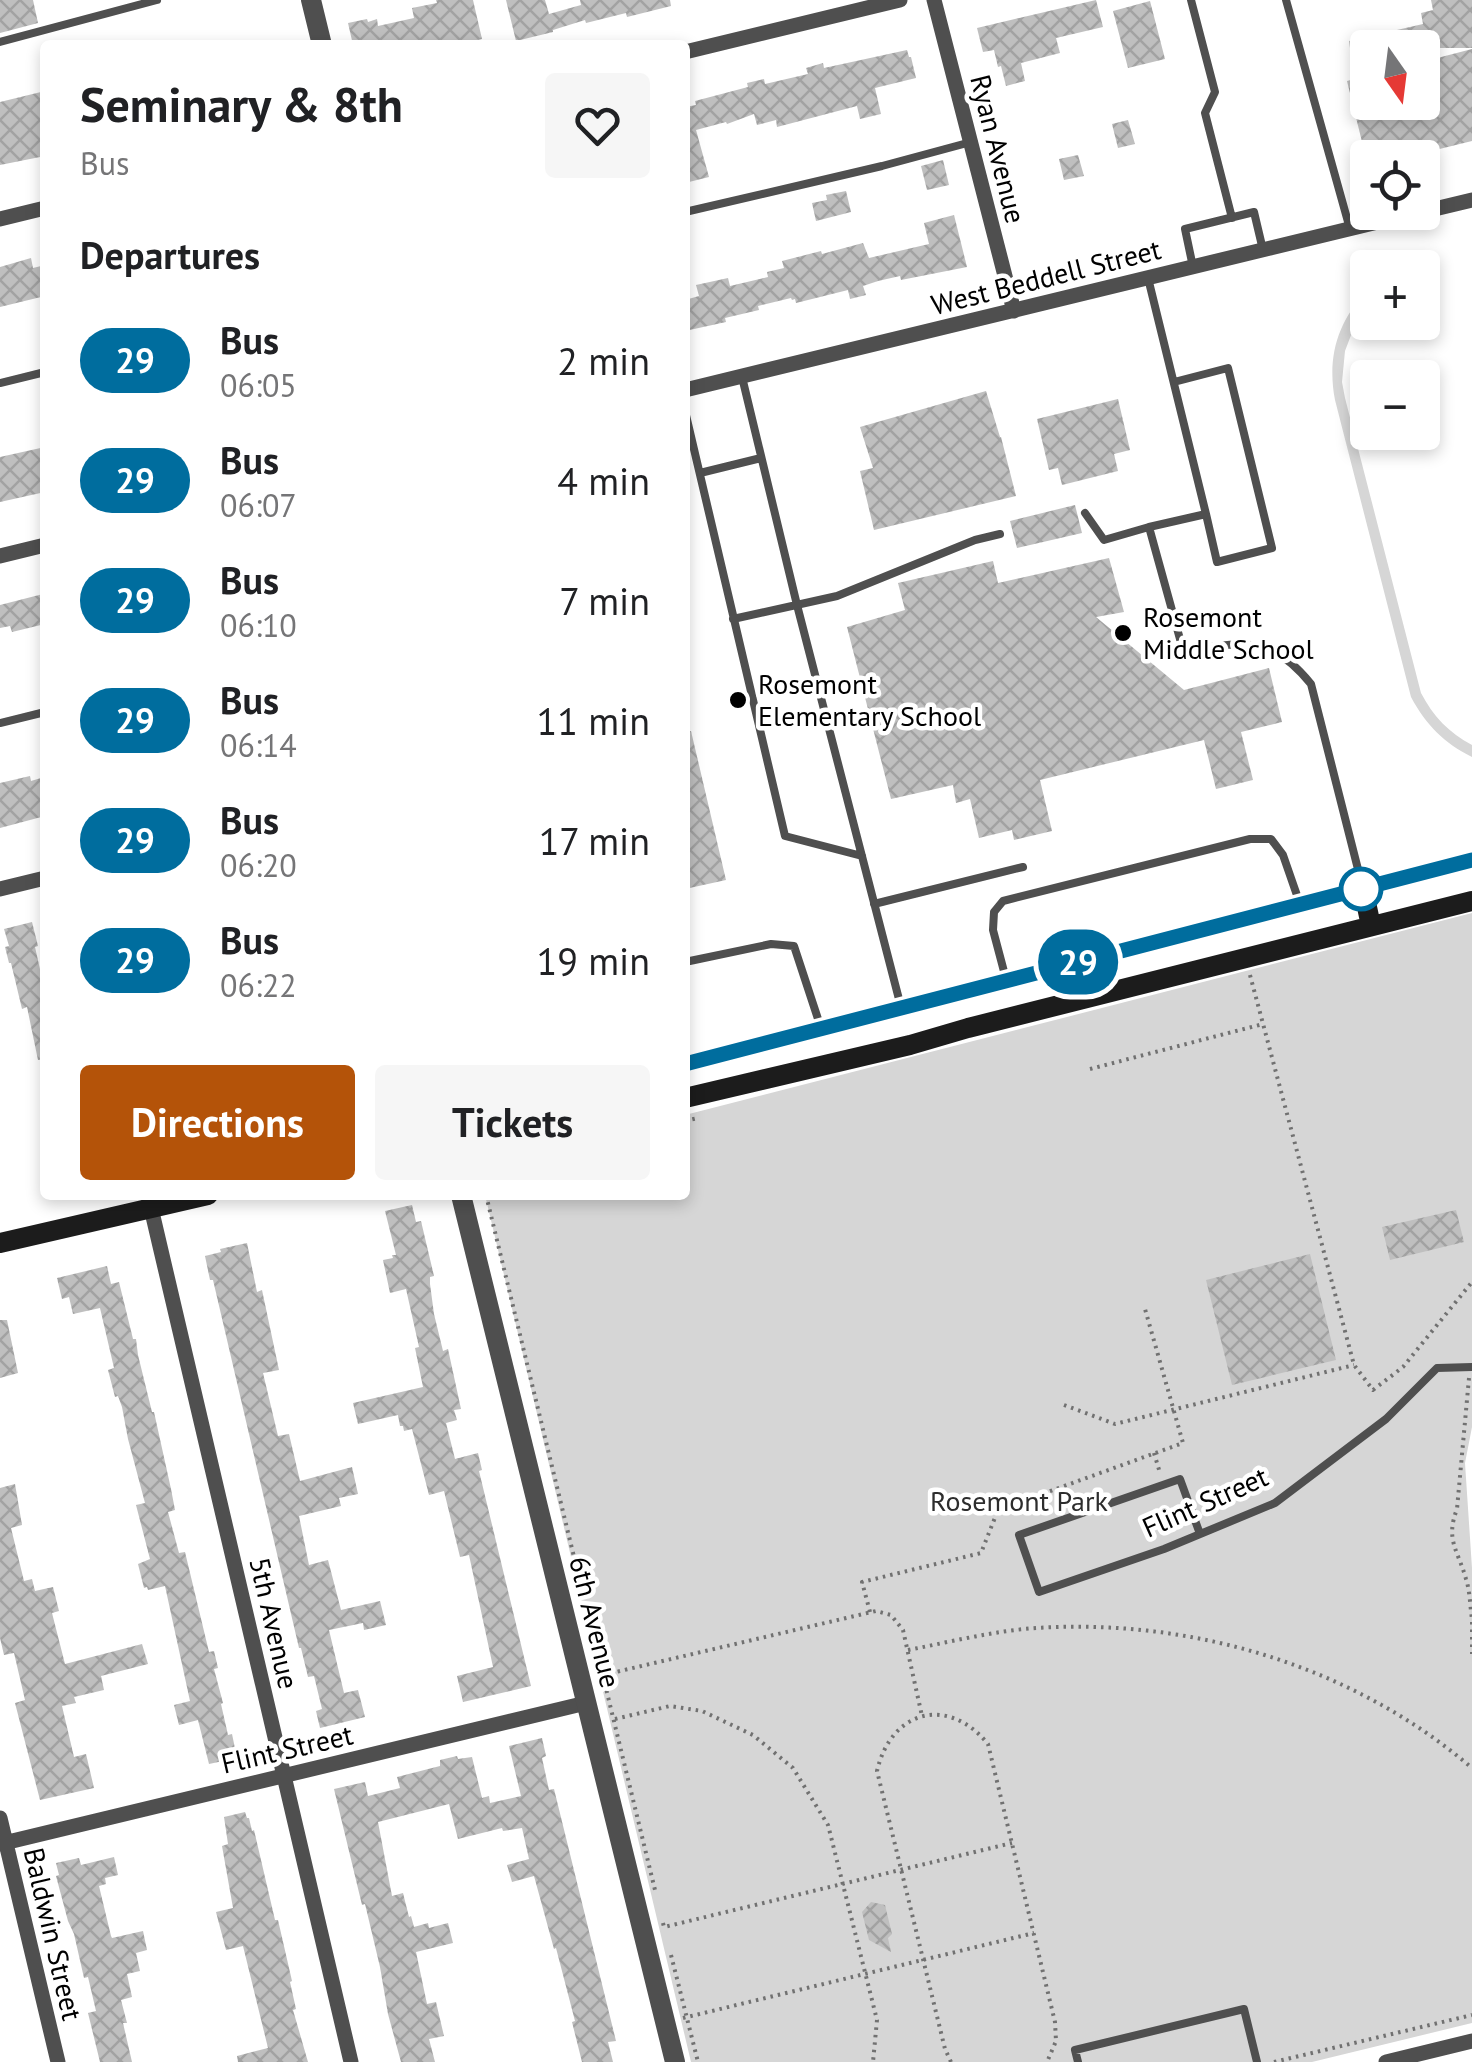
<!DOCTYPE html>
<html lang="en">
<head>
<meta charset="utf-8">
<style>
  body { margin:0; font-family:"PT Sans",sans-serif; background:#f6f6f6; color:#202124; height:100vh; display:flex; flex-direction:column; font-size:38px; white-space:nowrap }
  * { box-sizing:border-box; margin:0 }
  p { font-size:32px; color:#757577 }
  .icon { flex:none; width:55px; height:55px; fill:none; stroke:currentColor; stroke-width:2; stroke-linecap:round; stroke-linejoin:round }
  .map { position:relative; flex:1; overflow:hidden }
  .side { position:absolute; left:40px; top:40px; width:650px; height:1160px; display:flex; flex-direction:column; background:#fff; border-radius:10px; box-shadow:0 5px 15px #0003 }
  .side>* { flex:none }
  .badge { padding:0 20px; border-radius:32px; font-size:35px; line-height:65px }
  .needle { width:65px; rotate:166deg }
  .buttons { position:absolute; left:1350px; top:30px; display:grid; gap:20px }
  .buttons a { display:grid; place-items:center; width:90px; height:90px; border-radius:10px; background:#fff; box-shadow:0 5px 15px #0003; font-size:50px }
  .map>.badge { position:absolute; translate:-50% -50%; box-shadow:0 0 0 5px #fff }
  h2 { padding:0 40px; font-size:38px; line-height:90px }
  .round { display:grid; place-items:center; flex:none; width:105px; height:105px; border-radius:10px; background:#f6f6f6 }
  .summary { display:flex; align-items:center; justify-content:space-between; height:170px; padding:0 40px }
  h1 { font-size:48px; font-weight:700; line-height:75px }
  .button { display:flex; gap:20px; margin-top:auto; padding:20px 40px }
  .button a { flex:1; height:115px; border-radius:10px; background:#b45309; color:#fff; font-size:40px; font-weight:700; line-height:115px; text-align:center }
  .button a+a { background:#f6f6f6; color:#202124 }
  ul { padding:0; list-style:none }
  li { display:flex; align-items:center; gap:30px; height:120px; padding:0 40px }
  li div { flex:1 }
  li b { display:block; font-size:38px }
  li em { font-style:normal }
  li .badge { min-width:110px; font-weight:700; text-align:center }
  .map>svg:first-child { display:block }
  .park { fill:#d6d6d6 }
  .building { fill:url(#building-cross-hatch) }
  .lines { fill:none; stroke-linecap:round; stroke-linejoin:round }
  .path { stroke:#717171; stroke-width:4; stroke-dasharray:2.5 5; stroke-linecap:butt }
  .service { stroke:#4f4f4f; stroke-width:8 }
  .minor { stroke:#4f4f4f; stroke-width:15 }
  .tertiary { stroke:#4f4f4f; stroke-width:20 }
  .secondary { stroke:#1c1c1c; stroke-width:20 }
  .line-casing { stroke:#fff; stroke-width:22 }
  .line { stroke:#006d9e; stroke-width:15 }
  .poi-dot { fill:#000; stroke:#fff; stroke-width:4 }
  .stop-dot { fill:#fff; stroke:#006d9e; stroke-width:5 }
  .labels { text-anchor:middle; stroke-width:9; stroke-linejoin:round; paint-order:stroke }
  .street-label { font-size:28px; fill:#000; stroke:#fff }
  .poi-label { font-size:28px; fill:#000; stroke:#fff; text-anchor:start }
  .park-label { font-size:28px; fill:#2d2d2d; stroke:#fff }
</style>
</head>
<body>
<div class="map">
<svg width="1472" height="2062" viewBox="0 0 1472 2062">
  <defs>
    <pattern id="building-cross-hatch" width="8" height="8" patternUnits="userSpaceOnUse" patternTransform="scale(2.5)"><rect width="8" height="8" fill="#bfbfbf"/><path d="M0 0l8 8M0 8l8-8" fill="none" stroke="#a2a2a2"/></pattern>
  </defs>
  <rect width="100%" height="100%" fill="#fff"/>
  <path class="park" d="M1367,291V307L1356,322L1345,351L1342,382L1345,398L1421,693C1433,716 1449,733 1472,745V757C1444,743 1426,725 1411,697L1335,400C1327,358 1337,322 1367,291Z
    M1472,913V1427L1465,1463L1472,1568V2023L1312,2062H691L485,1195H685V1115Z"/>
  <path class="building" d="M0,0H33L38,23L0,33Z
    M436,0H473L482,39L470,42L471,45H353L348,23L367,19L368,22L377,19L378,26L414,18L412,8L437,3Z
    M506,0H545L549,14L581,5L580,0H670L671,6L627,17L626,13L586,23L585,20L553,30V32L516,41Z
    M1096,0L1103,27L1056,38L1060,53L1021,63L1025,81L1006,86L1001,66L998,67L994,50L983,52L977,28Z
    M1431,0H1472V48H1350L1349,41L1423,24L1421,13L1433,10Z
    M1150,1L1165,59L1128,68L1113,11Z
    M1472,49V141L1403,158H1366L1347,81L1368,75V102H1422V62Z
    M907,50L909,57H911L916,78L875,88L881,114L860,119L857,106L777,127L776,120L757,125L754,114L727,124L726,122L696,130L709,177L685,183V107L696,105L695,101L748,87L747,83L764,79L765,84L808,74L806,68L823,63L824,68Z
    M45,91V156L0,165V102Z
    M1128,120L1135,144L1118,148L1112,124Z
    M1078,155L1084,176L1064,180L1059,159Z
    M943,160L949,185L927,190L921,166Z
    M846,191L851,212L816,221L812,203L827,200L826,195Z
    M954,215L967,267L901,280L900,276L878,281L863,286L866,295L850,299L848,290L796,303L795,299L792,300L791,298L758,306L759,310L725,318L726,322L685,331V300L699,296L696,285L728,278L730,286L768,277L767,272L784,268L782,261L821,251L822,254L863,243L869,258L929,244L924,223Z
    M31,258L33,268L45,265V296L0,307V267Z
    M986,391L1000,437H1001L1016,496L874,530L860,471L873,468L860,427Z
    M1118,399L1130,450L1114,454L1118,471L1062,485L1058,468L1049,470L1037,419Z
    M45,447V492L0,502V457Z
    M1075,505L1082,533L1017,548L1010,521Z
    M1109,558L1124,612L1096,617L1184,690L1269,668L1282,722L1241,732L1253,780L1216,789L1204,740L1040,780L1052,831L1014,840L1012,830L979,838L970,799L956,803L953,785L891,799L847,627L905,610L898,583L993,561L998,583Z
    M43,594L45,624L12,632L10,626L0,628V605Z
    M691,731L726,880L685,889V732Z
    M30,776L31,781L41,778L45,793V816L0,828V783Z
    M32,922L38,946L35,947L42,978L45,977V1059L38,1060L27,1007L22,1009L11,963H9L5,947L9,946L4,929Z
    M412,1205L416,1222L421,1221L434,1276L430,1277V1284L434,1314L443,1351L448,1349L461,1409L454,1410L457,1420L446,1423L455,1459L478,1453L482,1470L479,1471L531,1686L463,1702L457,1676L493,1667L469,1555L460,1557L444,1491L429,1495L412,1429L404,1431L403,1426H400L398,1415L358,1424L353,1403L423,1387L415,1348L419,1347L406,1289L390,1293L383,1260L393,1258L392,1255H396L385,1211Z
    M1456,1210L1464,1242L1390,1260L1382,1227Z
    M247,1243L257,1292L262,1290L279,1370L263,1373L278,1436L289,1434L300,1481L352,1467L358,1494L339,1498L341,1506L299,1516L309,1565L328,1560L341,1610L380,1601L386,1625L364,1630L363,1623L329,1630L344,1693L358,1690L365,1717L320,1728L316,1711L322,1709L314,1676L308,1677L301,1648H299L213,1280H210L205,1256L221,1252L220,1249Z
    M1310,1254L1336,1360L1232,1385L1206,1280Z
    M107,1266L111,1284L119,1282L133,1339H136L138,1355L152,1412H154L171,1489L175,1510L168,1512L179,1553L185,1552L209,1652L214,1651L218,1668L214,1669L223,1703L221,1704L228,1735L232,1734L237,1758L209,1764L198,1720L179,1725L174,1705L190,1701L165,1586L148,1590L147,1587L144,1588L138,1564L150,1559L136,1505L145,1503L128,1439L122,1407L118,1396L115,1397L108,1370L114,1368L100,1308L73,1314L69,1297L62,1299L57,1278Z
    M0,1320H7L18,1373L0,1378Z
    M15,1484L22,1525L11,1528L24,1581L32,1579L35,1591L53,1587L59,1611L52,1613L65,1664L142,1644L148,1664L101,1676L104,1690L74,1697L76,1703L62,1706L74,1757L86,1754L94,1788L40,1800L15,1703L25,1700L14,1653L4,1655L0,1638V1488Z
    M542,1738L546,1756L542,1758L549,1790L554,1789L616,2041L608,2042L613,2062H582L572,2022L575,2021L556,1948L554,1949L534,1876L512,1882L507,1865L529,1859L522,1828L503,1831L502,1828L458,1839L449,1804L378,1822L392,1896L403,1893L409,1917L411,1916L414,1927L428,1923L429,1928L448,1923L453,1943L416,1952L427,2004L436,2002L444,2036L429,2039L435,2062H401L388,2014L380,1967L365,1904L362,1905L334,1789L365,1782L368,1796L400,1788L397,1777L440,1766V1760L457,1756L458,1759L472,1757L482,1798L489,1796L490,1803L521,1796L509,1746Z
    M245,1812L247,1818H249L252,1831L254,1830L275,1920H278L292,1981L290,1982L296,2009L293,2010L308,2062H238L237,2056L268,2048L243,1946L226,1950L216,1912L233,1908L222,1846L228,1844L224,1817Z
    M114,1857L118,1875L105,1878L106,1884L99,1886L111,1936L112,1938L143,1931L147,1950L136,1953L140,1971L127,1974L132,1997L121,2000L127,2023H123L132,2062H100L88,2013L96,2011L88,1977L84,1978L74,1934L68,1921L56,1876L59,1875L56,1863L79,1858L81,1865Z
    M871,1902L885,1905L892,1934L888,1938L891,1952L869,1940L862,1912Z"/>
  <g class="lines">
    <path class="path" d="M1250,975L1354,1365L1373,1390L1403,1367L1472,1282
      M1090,1069L1263,1024
      M685,1121L698,1118
      M486,1195L655,1890
      M1469,1378L1457,1509C1445,1540 1458,1550 1466,1579C1470,1591 1470,1606 1472,1619
      M1064,1405L1115,1424L1354,1365
      M1154,1453L1160,1473
      M870,1612L862,1582L981,1553L998,1510L1183,1443L1145,1309
      M1472,1622V1654
      M908,1650C950,1642 993,1631 1036,1628C1192,1618 1353,1666 1472,1768
      M603,1675L876,1611L891,1615L903,1630L922,1716
      M615,1719L670,1706L702,1711L753,1735L793,1768L828,1825L877,2020L873,2062
      M663,1923L664,1927L1012,1843
      M671,1955L698,2062
      M683,2018L1034,1933
      M951,2062L945,2049L877,1771C891,1710 948,1695 988,1744L1055,2022L1056,2041L1047,2062
      M1274,2062L1472,2015"/>
    <path class="service" d="M1191,0L1215,92L1205,113L1232,218
      M1286,0L1350,229
      M0,42L157,0
      M685,212L882,166L971,142
      M1193,267L1185,229L1254,212L1263,250
      M1148,278L1206,514L1149,527L1183,650C1242,644 1269,632 1311,684L1362,885
      M742,377L797,605L901,1007
      M1174,382L1228,368L1272,548L1217,562L1206,514
      M0,383L45,372
      M685,411L785,836L862,856
      M700,473L761,458
      M1085,513L1104,540L1149,527
      M733,619L837,596L975,540L1000,534
      M0,723L45,712
      M874,904L1023,867
      M685,962L771,944L794,946L820,1025
      M1006,979L993,930L994,912L1003,901L1250,839H1271L1283,855L1300,904
      M1200,1534L1180,1479L1019,1535L1039,1592L1164,1549L1275,1503L1386,1419L1437,1368L1472,1367
      M1078,2062L1075,2050L1244,2009L1257,2062"/>
    <path class="minor" d="M934,0L1014,311
      M685,52L900,0
      M1422,212L1472,200
      M0,219L45,208
      M685,390L1419,212
      M0,556L45,545
      M0,889L45,878
      M148,1195L351,2062
      M0,1818L58,2062
      M0,1844L586,1703
      M1386,2062L1472,2041"/>
    <path class="tertiary" d="M311,0L322,45
      M461,1195L675,2062"/>
    <path class="secondary" d="M1363,888L1371,926
      M685,1064L1472,860
      M685,1098L910,1045L968,1028L1472,901
      M0,1243L208,1195"/>
  </g>
  <g class="lines">
    <g class="line-casing">
      <path id="line" d="M685,1064L1472,860"/>
    </g>
    <use href="#line" class="line"/>
  </g>
  <g class="poi-dot">
    <circle cx="1123" cy="633" r="10"/>
    <circle cx="738" cy="700" r="10"/>
  </g>
  <circle class="stop-dot" cx="1361" cy="889" r="20"/>
  <g class="labels">
    <g class="street-label">
      <text transform="translate(998 149) rotate(76)" y="10">Ryan Avenue</text>
      <text transform="translate(1046 277) rotate(-14)" y="10">West Beddell Street</text>
      <text transform="translate(1205 1502) rotate(-24)" y="10">Flint Street</text>
      <text transform="translate(595 1622) rotate(76)" y="10">6th Avenue</text>
      <text transform="translate(274 1623) rotate(77)" y="10">5th Avenue</text>
      <text transform="translate(287 1749) rotate(-13)" y="10">Flint Street</text>
      <text transform="translate(53 1934) rotate(77)" y="10">Baldwin Street</text>
    </g>
    <g class="poi-label">
      <text x="1143" y="627">Rosemont<tspan x="1143" dy="32">Middle School</tspan></text>
      <text x="758" y="694">Rosemont<tspan x="758" dy="32">Elementary School</tspan></text>
    </g>
    <g class="park-label">
      <text x="1019" y="1511">Rosemont Park</text>
    </g>
  </g>
</svg>
<div class="buttons">
<a><svg class="needle" viewBox="-14 -14 28 28"><path d="M0-13l5 13h-10z" fill="#e53935"/><path d="M0 13l5-13h-10z" fill="#757577"/></svg></a>
<a><svg class="icon" aria-label="locate" viewBox="0 0 24 24"><circle cx="12" cy="12" r="6"/><path d="M12 2v4M12 18v4M2 12h4M18 12h4"/></svg></a>
<a>+</a>
<a>−</a>
</div>
<b class="badge" style="left:1078px;top:962px;background:#006d9e;color:#fff">29</b>
<section class="side">
<div class="summary"><div><h1>Seminary &amp; 8th</h1><p>Bus</p></div><a class="round"><svg class="icon" aria-label="heart" viewBox="0 0 24 24"><path d="M12 20l-8-8c-3-5 5-10 8-4 3-6 11-1 8 4z"/></svg></a></div>
<h2>Departures</h2>
<ul>
<li><span class="badge" style="background:#006d9e;color:#fff">29</span><div><b>Bus</b><p>06:05</p></div><em>2 min</em></li>
<li><span class="badge" style="background:#006d9e;color:#fff">29</span><div><b>Bus</b><p>06:07</p></div><em>4 min</em></li>
<li><span class="badge" style="background:#006d9e;color:#fff">29</span><div><b>Bus</b><p>06:10</p></div><em>7 min</em></li>
<li><span class="badge" style="background:#006d9e;color:#fff">29</span><div><b>Bus</b><p>06:14</p></div><em>11 min</em></li>
<li><span class="badge" style="background:#006d9e;color:#fff">29</span><div><b>Bus</b><p>06:20</p></div><em>17 min</em></li>
<li><span class="badge" style="background:#006d9e;color:#fff">29</span><div><b>Bus</b><p>06:22</p></div><em>19 min</em></li>
</ul>
<div class="button"><a>Directions</a><a>Tickets</a></div>
</section>
</div>
</body>
</html>
